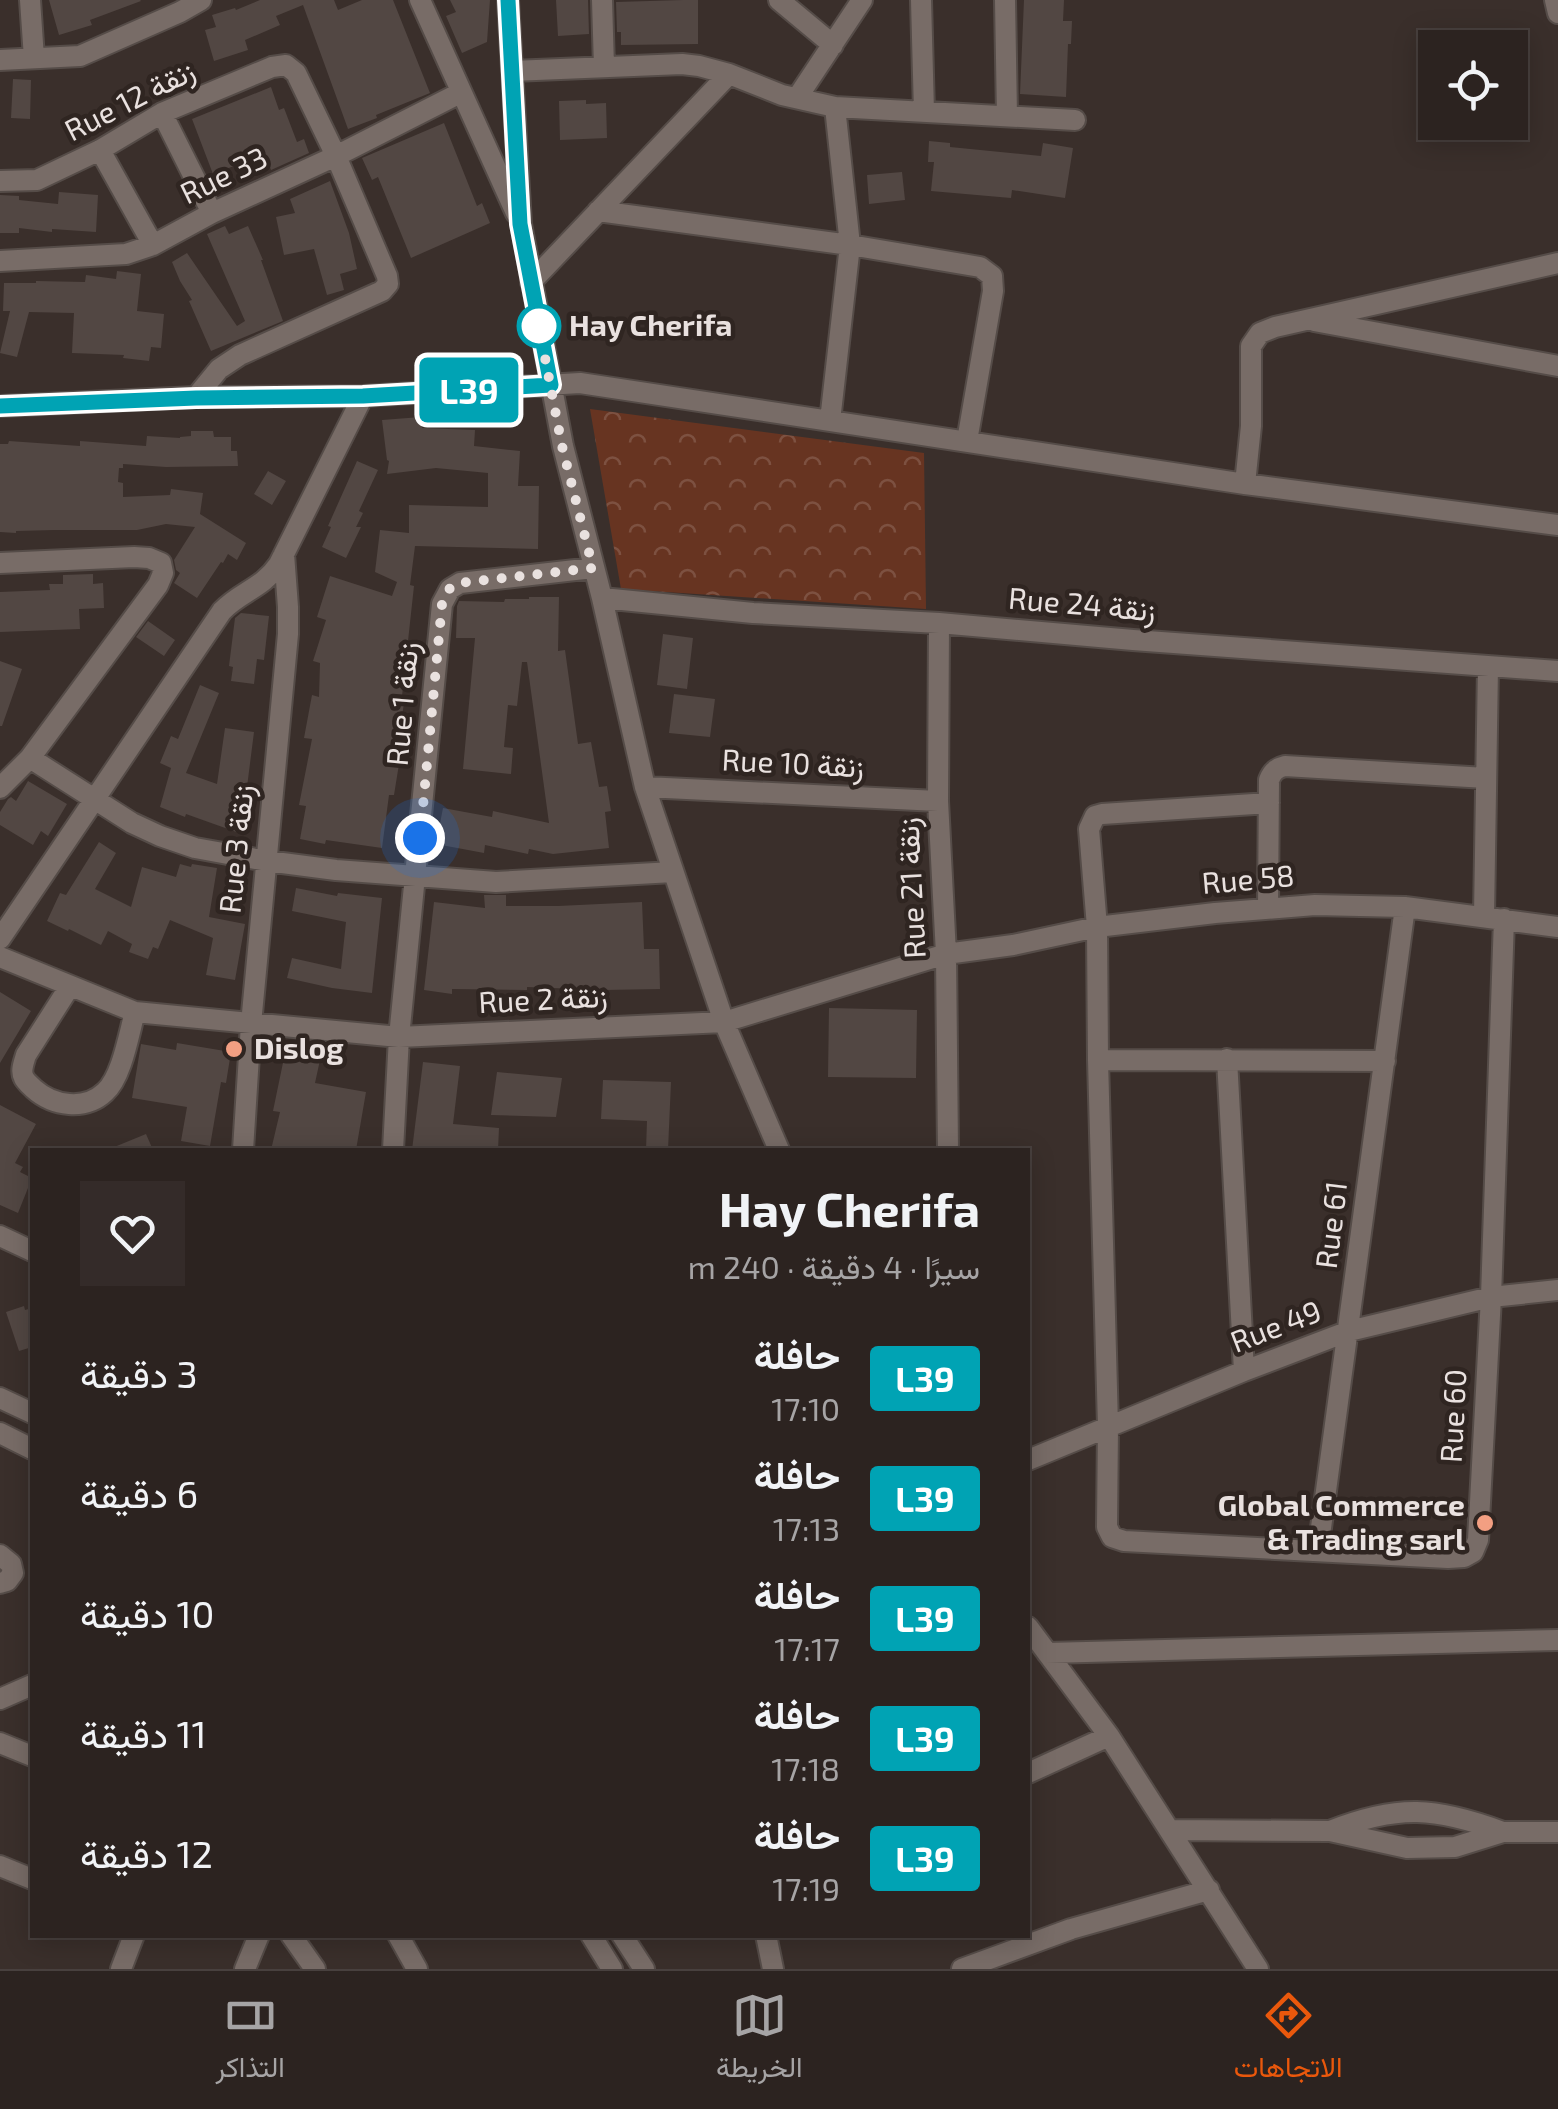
<!DOCTYPE html>
<html lang="ar">
<head>
<meta charset="utf-8">
<style>
  body { margin:0; font-family:"Exo 2",Vazirmatn,sans-serif; background:#342b29; color:#f1f3f6; direction:rtl; height:100vh; display:flex; flex-direction:column; font-size:38px; white-space:nowrap }
  * { box-sizing:border-box; margin:0 }
  p { font-size:32px; color:#a6a4a5 }
  .icon { flex:none; width:55px; height:55px; fill:none; stroke:currentColor; stroke-width:2; stroke-linecap:round; stroke-linejoin:round }
  .map { position:relative; flex:1; overflow:hidden; direction:ltr }
  .drawer { position:absolute; left:30px; top:1148px; width:1000px; height:790px; display:flex; flex-direction:column; background:#2c2320; border-radius:0px; box-shadow:0 5px 25px #0003,0 0 0 2px #48403e; direction:rtl }
  .drawer>* { flex:none }
  .badge { padding:0 20px; border-radius:8px; font-size:35px; line-height:65px }
  .tools { position:absolute; left:1418px; top:30px; display:grid; gap:20px }
  .tools a { display:grid; place-items:center; width:110px; height:110px; border-radius:0px; background:#2c2320; box-shadow:0 5px 25px #0003,0 0 0 2px #48403e; font-size:50px }
  .you { position:absolute; width:50px; height:50px; margin:-25px; border:8px solid #fff; border-radius:50%; background:#1a73e8; box-shadow:0 0 0 15px #1a73e833 }
  .map>.badge { position:absolute; translate:-50% -50%; box-shadow:0 0 0 5px #fff }
  .round { display:grid; place-items:center; flex:none; width:105px; height:105px; border-radius:0px; background:#342b29 }
  .summary { display:flex; align-items:center; justify-content:space-between; height:170px; padding:0 50px }
  h1 { font-size:48px; font-weight:700; line-height:75px }
  ul { padding:0; list-style:none }
  li { display:flex; align-items:center; gap:30px; height:120px; padding:0 50px }
  li div { flex:1 }
  li b { display:block; font-size:38px }
  li em { font-style:normal }
  li .badge { min-width:110px; font-weight:700; text-align:center }
  .menu { display:flex; justify-content:space-around; align-items:center; height:140px; border-top:2px solid #48403e; background:#2c2320; font-size:28px; color:#a6a4a5 }
  .menu a { display:grid; justify-items:center; gap:5px }
  .menu .selected { color:#ea580c }
  .map>svg:first-child { display:block }
  .park { fill:url(#park-crowns) }
  .building { fill:#524743 }
  .lines { fill:none; stroke-linecap:round; stroke-linejoin:round }
  .minor-casing { stroke:#554c48; stroke-width:24 }
  .minor { stroke:#786c67; stroke-width:20 }
  .line-casing { stroke:#fff; stroke-width:22 }
  .line { stroke:#00a3b4; stroke-width:15 }
  .walk { stroke:#e9e1df; stroke-width:10; stroke-dasharray:0 18 }
  .stop-dot { fill:#fff; stroke:#00a3b4; stroke-width:5 }
  .poi-dot { fill:#f39f82; stroke:#2f2521; stroke-width:4 }
  .labels { text-anchor:middle; stroke-width:9; stroke-linejoin:round; paint-order:stroke }
  .street-label { font-size:30px; fill:#e9e1df; stroke:#2f2521 }
  .stop-label { font-size:30px; font-weight:bold; fill:#e9e1df; stroke:#2f2521; text-anchor:start }
  .poi-label { font-size:30px; font-weight:bold; fill:#e9e1df; stroke:#2f2521; text-anchor:start }
</style>
</head>
<body>
<div class="map">
<svg width="1558" height="1969" viewBox="0 0 1558 1969">
  <defs>
    <pattern id="park-crowns" width="20" height="18" patternUnits="userSpaceOnUse" patternTransform="scale(2.5)"><rect width="20" height="18" fill="#673421"/><path d="M2 6a3 3 0 1 1 6 0M12 15a3 3 0 1 1 6 0" fill="none" stroke="#7d5141"/></pattern>
  </defs>
  <rect width="100%" height="100%" fill="#3a2f2b"/>
  <path class="park" d="M590,409L924,453L926,609L621,589Z"/>
  <path class="building" d="M49,0H140L141,1L90,20L92,25L59,35Z
    M260,0H334L338,10L362,0H393L430,93L376,115L377,118L348,129L303,5L276,16L280,25L245,40L248,50L214,61L205,30L216,27L212,15L235,8L236,10Z
    M450,0H490L487,42L462,53L446,16L456,12Z
    M556,0H588L589,34L558,36Z
    M683,0H698V44L621,45V32H617L616,2Z
    M1024,0H1064L1063,21H1072L1071,44H1068L1066,97L1020,94Z
    M13,79L31,80L30,119L11,118Z
    M271,87L279,110L284,108L297,142L304,139L309,153L271,170L265,154L213,174L192,119Z
    M586,100V104L606,103L607,138L560,140L559,101Z
    M444,123L477,206L482,203L490,223L411,258L378,177L372,180L362,158Z
    M929,141L950,143V147L1041,156L1043,143L1073,148L1065,198L1012,190L1011,198L931,191L934,162H928Z
    M902,172L905,200L869,204L867,175Z
    M330,181L349,233L357,269L340,274L344,290L327,295L314,249L284,255L276,217L295,213L290,199Z
    M59,192L98,195L96,232L52,229V232L19,228V233H0V195L19,196V200L58,204Z
    M225,226L229,234L248,226L263,260H261L283,321L211,351L189,301L192,300L180,281L172,262L187,253L237,326L245,321L207,234Z
    M117,271L141,274L137,311L164,314L161,348L151,347L149,361L123,358L124,355L72,353L74,313L29,312L17,357L0,353L10,311H3L4,283H36V281L85,282L86,275L116,279Z
    M421,417L422,428L475,430L474,446L520,451L518,486H539L538,549L415,546L410,585L414,586L402,696H405L395,763L399,764L394,795H389L382,848L326,840L325,844L300,839L306,806L299,805L312,739L304,738L312,695L319,697L320,663L313,661L326,620L317,617L330,576L392,596L397,582L375,572L380,530L409,533V505L488,507V473L436,468L387,474L389,461L387,460L382,420Z
    M191,431H213L214,437H231V451H237L238,466L166,467L123,464V468H119L118,482L123,483V497L170,495L171,489L203,493L200,514L246,543L237,560L228,554L223,563L221,562L197,598L174,583L180,573L176,570L174,560L195,527L166,524L137,530H54L16,531V533L0,532V444H8L9,441L80,446V441L146,446L147,436L180,438V437L191,436Z
    M357,461L378,470L359,511L363,513L356,527H361L346,558L322,547L331,527L328,526Z
    M268,471L286,481L272,505L254,494Z
    M93,574V584L103,583L104,608L79,609L80,629L0,632V592L50,590L49,584H63V575Z
    M529,597H559L558,651L565,650L578,744L591,742L599,787L607,786L611,811L605,812L609,848L553,854L529,849L528,854L485,845L484,853L436,844L443,808L492,817L493,811L549,823L527,662H522L517,706L508,705L504,747L513,748L511,774L463,769L475,638H456L457,606L459,601L504,602L505,599H529Z
    M241,613L269,616L264,660L257,659L254,684L231,681L233,667L229,666L235,618Z
    M148,621L175,640L164,656L136,637Z
    M663,634L693,638L687,689L657,685Z
    M0,661L22,669L2,726H0Z
    M200,685L219,693L186,773L217,784L225,728L254,732L246,795L255,798L242,834L186,814L185,817L160,807L171,768L160,763L171,736L178,739Z
    M674,694L715,699L710,737L669,733Z
    M28,781L67,804L48,836L41,831L33,845L0,825V812L8,799L11,797L16,801Z
    M99,842L116,853L95,889L131,907L142,867L176,877L180,864L191,867L192,864L217,868L209,917L245,924L235,980L206,975L213,938L170,920L158,949L153,947L148,959L129,952L132,944L108,931L101,945L69,929L68,931L47,921L60,893L66,895Z
    M296,888L337,896L338,893L382,898L372,993L332,988L287,978L292,958L341,969L346,922L292,911Z
    M484,895H506V906H558L642,902L644,949H659L660,989L604,990L527,987V990L452,989V994L424,990L434,902L485,908Z
    M0,992L31,1011L0,1063Z
    M829,1008L917,1010L916,1078L828,1077Z
    M177,1043L231,1052L226,1083L221,1082L210,1146L181,1141L187,1107L132,1098L141,1044L176,1050Z
    M285,1053L320,1060L315,1083L366,1092L356,1150H271L280,1112L273,1111Z
    M423,1062L460,1066L453,1124L499,1128L498,1150H412Z
    M497,1072L562,1078L556,1117L491,1115Z
    M603,1080L671,1082L668,1150H646L647,1121L601,1119Z
    M0,1105L36,1124L15,1163L23,1167L20,1172L32,1178L18,1213L0,1205Z
    M146,1134L153,1150H107Z
    M24,1306L25,1310L32,1308V1347L19,1351L6,1312Z"/>
  <g class="lines">
    <g class="minor-casing">
      <path id="minor" d="M30,0L34,58
        M420,0L516,213
        M508,0L521,224L563,446L602,598L645,787L724,1022L779,1150
        M602,0L604,67
        M779,0L833,45
        M921,0L924,112
        M1005,0L1007,116
        M1555,0L1558,13
        M0,60L80,56L180,12L201,0
        M512,71L682,64L699,66L729,74L782,95L835,107L1075,120
        M797,98L862,0
        M162,113L212,213
        M100,150L153,245
        M0,181L37,180L100,150L162,113L272,67L286,65L296,73L336,156L387,276L388,284L382,291L240,355L219,369L196,397
        M598,211L850,245L980,267L992,276L993,291L967,441
        M0,261L126,254L153,245L212,213L336,156L460,93
        M531,282L729,74
        M1314,321L1558,366
        M0,406L196,397L363,396L580,383L1245,484L1558,525
        M830,421L850,245L835,107
        M1245,484L1251,426V346L1260,333L1275,327L1558,263
        M0,563L134,557L149,558L161,563L163,573L158,585L30,758
        M602,598L753,613L939,623L1133,640L1558,671
        M939,623L938,801L946,954L948,1150
        M645,787L938,801
        M0,788L30,758L132,823L160,836L195,848L267,861L336,870L496,882L673,872
        M1269,803L1102,814L1095,816L1089,829L1097,927L1098,1060L1108,1426L1107,1527L1112,1537L1124,1541L1448,1558L1464,1557L1473,1552L1478,1540L1491,1297L1504,919
        M1268,908L1269,780C1272,772 1276,768 1285,766L1486,778
        M1484,916L1488,666
        M0,939L222,611C241,591 262,589 279,564L363,396
        M0,957L135,1012L399,1037L724,1022L946,954L1013,945L1097,927L1215,913L1315,905L1405,907L1558,927
        M70,986L26,1055C24,1062 20,1071 24,1078C25,1081 32,1087 34,1089C53,1106 85,1111 105,1092C122,1077 129,1033 135,1012
        M1227,1059L1244,1371
        M1098,1060L1385,1061
        M243,1150L251,1024L288,634V607L284,554
        M393,1150L399,1037L442,604L450,589L460,583L593,568
        M0,1236L32,1251
        M0,1398L32,1413
        M0,1433L32,1449
        M1028,1460L1244,1371L1349,1331L1491,1297L1558,1290
        M1318,1550L1405,907
        M0,1555L11,1564L13,1573L7,1581L0,1583
        M1028,1627L1109,1736L1258,1969
        M1047,1653L1558,1640
        M0,1699L32,1685
        M0,1743L32,1756
        M1028,1773L1109,1736
        M1170,1830L1330,1831L1407,1848L1455,1847L1503,1832H1558
        M1330,1831C1398,1804 1436,1807 1503,1832
        M0,1866L32,1879
        M291,1935L315,1969
        M398,1935L417,1969
        M591,1935L612,1969
        M622,1935L644,1969
        M766,1935L773,1969
        M121,1969L134,1935
        M245,1969L259,1935
        M962,1969L1071,1929L1209,1890"/>
    </g>
    <use href="#minor" class="minor"/>
  </g>
  <g class="lines">
    <g class="line-casing">
      <path id="line" d="M0,406L196,398L363,396L551,385L520,224L508,0"/>
    </g>
    <use href="#line" class="line"/>
    <path class="walk" d="M420,838L442,604L450,588L460,583L593,568L562,446L537,316L539,326"/>
  </g>
  <circle class="stop-dot" cx="539" cy="326" r="20"/>
  <g class="poi-dot">
    <circle cx="234" cy="1049" r="10"/>
    <circle cx="1485" cy="1523" r="10"/>
  </g>
  <g class="labels">
    <g class="street-label">
      <text transform="translate(130 101) rotate(-27)" y="10">Rue 12 زنقة</text>
      <text transform="translate(224 176) rotate(-26)" y="10">Rue 33</text>
      <text transform="translate(1082 605) rotate(5)" y="10">Rue 24 زنقة</text>
      <text transform="translate(403 704) rotate(-85)" y="10">Rue 1 زنقة</text>
      <text transform="translate(793 764) rotate(3)" y="10">Rue 10 زنقة</text>
      <text transform="translate(237 849) rotate(-84)" y="10">Rue 3 زنقة</text>
      <text transform="translate(1248 880) rotate(-5)" y="10">Rue 58</text>
      <text transform="translate(912 888) rotate(-93)" y="10">Rue 21 زنقة</text>
      <text transform="translate(543 1000) rotate(-3)" y="10">Rue 2 زنقة</text>
      <text transform="translate(1332 1225) rotate(-83)" y="10">Rue 61</text>
      <text transform="translate(1276 1327) rotate(-21)" y="10">Rue 49</text>
      <text transform="translate(1454 1416) rotate(-87)" y="10">Rue 60</text>
    </g>
    <g class="stop-label">
      <text x="569" y="336">Hay Cherifa</text>
    </g>
    <g class="poi-label">
      <text x="254" y="1059">Dislog</text>
      <text x="1465" y="1516" text-anchor="end">Global Commerce<tspan x="1465" dy="34">&amp; Trading sarl</tspan></text>
    </g>
  </g>
</svg>
<div class="tools">
<a><svg class="icon" aria-label="locate" viewBox="0 0 24 24"><circle cx="12" cy="12" r="6"/><path d="M12 2v4M12 18v4M2 12h4M18 12h4"/></svg></a>
</div>
<div class="you" style="left:420px;top:838px"></div>
<b class="badge" style="left:469px;top:390px;background:#00a3b4;color:#fff">L39</b>
<section class="drawer">
<div class="summary"><div><h1>Hay Cherifa</h1><p>سيرًا · 4 دقيقة · 240 m</p></div><a class="round"><svg class="icon" aria-label="heart" viewBox="0 0 24 24"><path d="M12 20l-8-8c-3-5 5-10 8-4 3-6 11-1 8 4z"/></svg></a></div>
<ul>
<li><span class="badge" style="background:#00a3b4;color:#fff">L39</span><div><b>حافلة</b><p>17:10</p></div><em>3 دقيقة</em></li>
<li><span class="badge" style="background:#00a3b4;color:#fff">L39</span><div><b>حافلة</b><p>17:13</p></div><em>6 دقيقة</em></li>
<li><span class="badge" style="background:#00a3b4;color:#fff">L39</span><div><b>حافلة</b><p>17:17</p></div><em>10 دقيقة</em></li>
<li><span class="badge" style="background:#00a3b4;color:#fff">L39</span><div><b>حافلة</b><p>17:18</p></div><em>11 دقيقة</em></li>
<li><span class="badge" style="background:#00a3b4;color:#fff">L39</span><div><b>حافلة</b><p>17:19</p></div><em>12 دقيقة</em></li>
</ul>
</section>
</div>
<nav class="menu">
<a class="selected"><svg class="icon" aria-label="directions" viewBox="0 0 24 24"><path d="M12 3l9 9-9 9-9-9zM9 14v-3h6M13 9l2 2-2 2"/></svg>الاتجاهات</a>
<a><svg class="icon" aria-label="map" viewBox="0 0 24 24"><path d="M3 6l6-2 6 2 6-2v14l-6 2-6-2-6 2zM9 4v14M15 6v14"/></svg>الخريطة</a>
<a><svg class="icon" aria-label="tickets" viewBox="0 0 24 24"><path d="M3 7h18v10H3zM15 7v10"/></svg>التذاكر</a>
</nav>
</body>
</html>
